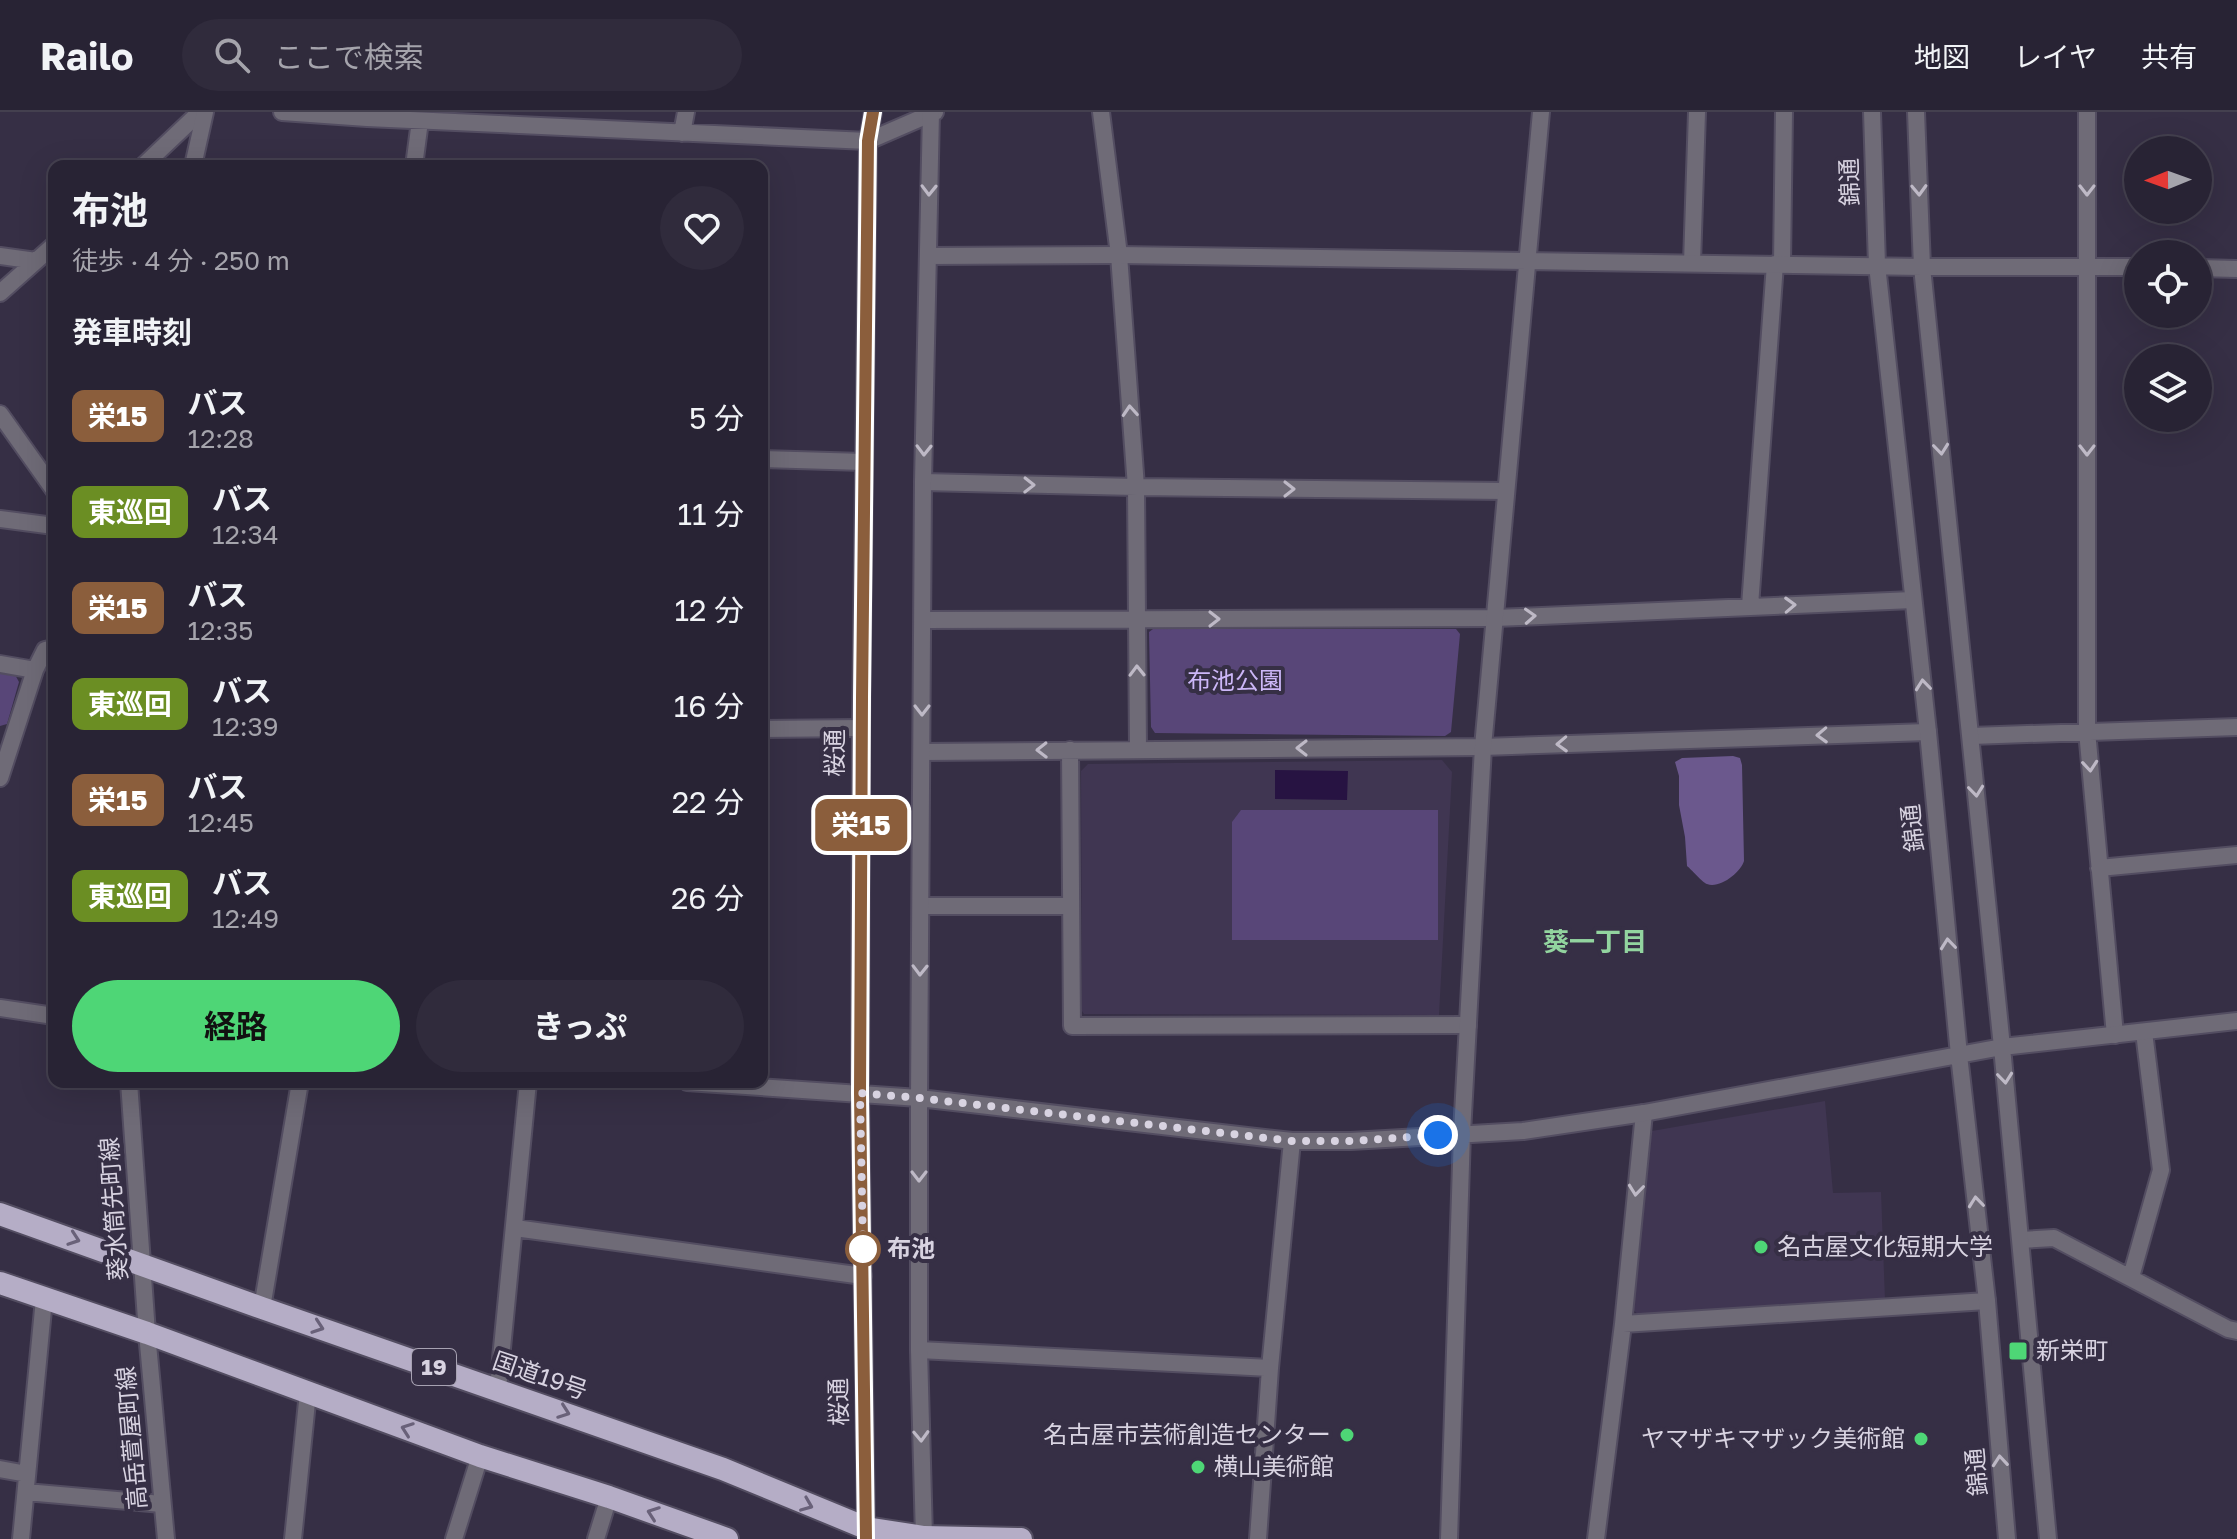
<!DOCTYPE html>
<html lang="ja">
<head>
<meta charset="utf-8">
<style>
  body { margin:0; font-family:"Golos Text","Noto Sans JP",sans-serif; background:#302b3c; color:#f1f3f6; height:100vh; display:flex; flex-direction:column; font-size:30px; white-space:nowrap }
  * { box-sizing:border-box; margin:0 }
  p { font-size:26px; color:#a5a4ac }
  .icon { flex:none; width:44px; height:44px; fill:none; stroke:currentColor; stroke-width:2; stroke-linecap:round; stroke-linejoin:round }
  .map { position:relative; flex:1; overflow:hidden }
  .sheet { position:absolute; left:48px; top:48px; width:720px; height:928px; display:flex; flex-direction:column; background:#282334; border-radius:16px; box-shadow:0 8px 32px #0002,0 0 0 2px #44404f }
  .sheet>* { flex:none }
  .badge { padding:0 16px; border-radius:12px; font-size:28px; line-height:52px }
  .needle { width:52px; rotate:269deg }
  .tools { position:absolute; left:2124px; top:24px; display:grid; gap:16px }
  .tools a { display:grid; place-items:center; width:88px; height:88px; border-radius:50%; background:#282334; box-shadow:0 8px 32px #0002,0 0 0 2px #44404f; font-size:40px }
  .you { position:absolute; width:40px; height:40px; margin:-20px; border:6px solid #fff; border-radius:50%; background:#1a73e8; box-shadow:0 0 0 12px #1a73e833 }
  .map>.badge { position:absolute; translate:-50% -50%; box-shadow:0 0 0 4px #fff }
  h2 { padding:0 24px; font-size:30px; line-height:72px }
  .round { display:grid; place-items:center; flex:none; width:84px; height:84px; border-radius:42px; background:#302b3c }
  .headline { display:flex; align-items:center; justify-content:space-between; height:136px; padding:0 24px }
  h1 { font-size:38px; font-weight:700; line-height:60px }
  .action { display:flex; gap:16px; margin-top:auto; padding:16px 24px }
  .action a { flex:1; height:92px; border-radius:48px; background:#4ed676; color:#111; font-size:32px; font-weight:700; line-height:92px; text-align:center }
  .action a+a { background:#302b3c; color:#f1f3f6 }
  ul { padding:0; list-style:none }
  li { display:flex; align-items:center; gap:24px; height:96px; padding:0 24px }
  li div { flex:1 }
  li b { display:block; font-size:30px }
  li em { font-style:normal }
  li .badge { min-width:88px; font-weight:700; text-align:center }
  header { display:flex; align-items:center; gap:48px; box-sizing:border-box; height:112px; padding:0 40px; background:#282334; border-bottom:2px solid #44404f }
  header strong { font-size:38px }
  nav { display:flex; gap:44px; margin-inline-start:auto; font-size:28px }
  .search { width:560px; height:72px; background:#302b3c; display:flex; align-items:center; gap:20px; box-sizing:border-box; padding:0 28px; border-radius:44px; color:#a5a4ac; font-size:30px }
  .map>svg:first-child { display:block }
  .built { fill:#403652 }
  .green { fill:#584678 }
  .forest { fill:#6b588d }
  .water { fill:#271342 }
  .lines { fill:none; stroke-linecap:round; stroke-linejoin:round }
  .minor-casing { stroke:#534d61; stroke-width:20 }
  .tertiary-casing { stroke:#534d61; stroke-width:20 }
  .trunk-casing { stroke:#534d61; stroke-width:26 }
  .minor { stroke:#6f6b77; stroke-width:16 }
  .tertiary { stroke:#6f6b77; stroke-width:16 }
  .trunk { stroke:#b5adc6; stroke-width:22 }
  .oneway { stroke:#beb9c6 }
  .oneway2 { stroke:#696179 }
  .line-casing { stroke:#fff; stroke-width:18 }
  .line { stroke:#8b5e3c; stroke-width:12 }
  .walk { stroke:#d8d3e1; stroke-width:8; stroke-dasharray:0 14.4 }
  .poi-dot { fill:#4ed676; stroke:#362f45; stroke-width:3 }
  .stop-dot { fill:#fff; stroke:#8b5e3c; stroke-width:4 }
  .labels { text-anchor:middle; stroke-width:8; stroke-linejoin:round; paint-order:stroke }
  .shield { fill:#362f45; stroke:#a7a2b2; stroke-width:2 }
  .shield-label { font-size:22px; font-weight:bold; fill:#d8d3e1 }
  .street-label { font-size:24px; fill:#d8d3e1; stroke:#362f45 }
  .park-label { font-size:24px; fill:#ccb7f8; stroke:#362f45 }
  .poi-label { font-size:24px; fill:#d8d3e1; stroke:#362f45; text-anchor:start }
  .stop-label { font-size:24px; font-weight:bold; fill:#d8d3e1; stroke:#362f45; text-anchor:start }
  .neighbourhood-label { font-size:26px; font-weight:bold; fill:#92d49f; stroke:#362f45 }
</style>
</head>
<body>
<header>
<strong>Railo</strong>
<div class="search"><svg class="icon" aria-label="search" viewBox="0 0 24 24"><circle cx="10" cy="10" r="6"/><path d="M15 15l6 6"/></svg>ここで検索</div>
<nav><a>地図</a><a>レイヤ</a><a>共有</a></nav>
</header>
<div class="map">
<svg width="2237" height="1427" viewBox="0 0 2237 1427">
  <rect width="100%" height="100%" fill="#362f45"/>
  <path class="built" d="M1442,648L1452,660L1439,903L1084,902L1082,899L1081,659L1088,652Z
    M1825,989L1833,1081L1881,1080L1885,1188L1641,1205L1631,1196L1652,1019Z"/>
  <path class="green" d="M1153,517H1456L1460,522L1451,620L1445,624L1155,621L1151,615L1149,520Z
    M0,556L13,559L19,570L7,612L0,614Z
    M1241,698H1438V828H1232V710Z"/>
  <path class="forest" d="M1733,644L1740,646L1742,653L1744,749C1741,760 1720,777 1707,772C1703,771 1691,757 1687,754L1685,725L1679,693V664L1675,650L1682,646Z"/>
  <path class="water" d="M1275,658L1348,659L1347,688L1275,687Z"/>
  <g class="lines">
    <g class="minor-casing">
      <path id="minor" d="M282,0L367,6L868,29L935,0
        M1101,0L1119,143L1136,375L1138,637
        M2087,0V619L2115,923
        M682,21L686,0
        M143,54L200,0
        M414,54L420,9
        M0,144L36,149
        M1692,151L1697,0
        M1782,152L1784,0
        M0,181L54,133
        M0,302L54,378
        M762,347L864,350
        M923,370L1136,375L1506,379
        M0,407L54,414
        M1750,494L1775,152
        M923,508L1495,506L1913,488
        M0,552L35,558
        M762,617L861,616
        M1971,624L2237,615
        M1070,638L1072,914L1468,913
        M922,640L1483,635L1928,620
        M0,666L35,558L45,538L54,536
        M2099,756L2237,743
        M921,794H1071
        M515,1116L863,1164
        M2021,1128L2054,1126L2228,1217L2237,1219
        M2131,1165L2161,1058L2144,920
        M262,1196L300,970
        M1623,1212L1987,1189
        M919,1238L1270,1256
        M498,1277L528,970
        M0,1357L27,1362
        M26,1380L162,1392
        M21,1427L44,1187
        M293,1427L308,1280
        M454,1427L480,1344
        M596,1427L609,1385
        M1258,1427L1270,1256L1292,1029
        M1596,1427L1623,1212L1644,1001"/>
    </g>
    <g class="tertiary-casing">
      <path id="tertiary" d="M1872,0L1877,153L1928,620L1959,943L1987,1189L2007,1427
        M1916,0L1922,155L2002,935L2048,1427
        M193,54L205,0
        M928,144L1119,143L1922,155H2138
        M2198,156L2237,157
        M0,896L54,904
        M129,970L147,1221L166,1427
        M687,970L919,986L1292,1029H1351L1523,1019L1644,1001L2002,935L2237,909
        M866,1416L860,981L861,616L868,29L873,0
        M924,1425L919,1238V986L923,370L931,0
        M1449,1427L1462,1021L1483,635L1541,0"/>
    </g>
    <g class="trunk-casing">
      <path id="trunk" d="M0,1102L262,1196L723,1357L866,1416L924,1425L1021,1427
        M0,1171L147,1221L480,1344L609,1385L727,1427"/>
    </g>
    <use href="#minor" class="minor"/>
    <use href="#tertiary" class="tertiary"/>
    <use href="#trunk" class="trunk"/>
  </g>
  <defs><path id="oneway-chevron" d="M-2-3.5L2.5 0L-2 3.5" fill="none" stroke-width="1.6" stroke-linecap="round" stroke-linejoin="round" transform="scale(2)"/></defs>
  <g class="oneway">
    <use href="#oneway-chevron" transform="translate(929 78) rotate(91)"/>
    <use href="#oneway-chevron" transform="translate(1919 78) rotate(88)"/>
    <use href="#oneway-chevron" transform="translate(2087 78) rotate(90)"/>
    <use href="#oneway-chevron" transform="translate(1130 299) rotate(-94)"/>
    <use href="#oneway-chevron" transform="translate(1941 337) rotate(84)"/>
    <use href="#oneway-chevron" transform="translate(924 338) rotate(91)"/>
    <use href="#oneway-chevron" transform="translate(2087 338) rotate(90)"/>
    <use href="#oneway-chevron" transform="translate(1029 373) rotate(1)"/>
    <use href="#oneway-chevron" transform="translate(1289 377)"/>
    <use href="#oneway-chevron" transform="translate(1790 493) rotate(-2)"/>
    <use href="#oneway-chevron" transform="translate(1530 504) rotate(-3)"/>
    <use href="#oneway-chevron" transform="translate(1214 507)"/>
    <use href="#oneway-chevron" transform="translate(1137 559) rotate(-91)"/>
    <use href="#oneway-chevron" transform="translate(1923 573) rotate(-96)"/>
    <use href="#oneway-chevron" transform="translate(922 598) rotate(90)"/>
    <use href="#oneway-chevron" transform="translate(1822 623) rotate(178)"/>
    <use href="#oneway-chevron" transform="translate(1562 632) rotate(178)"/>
    <use href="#oneway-chevron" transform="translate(1302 636) rotate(180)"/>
    <use href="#oneway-chevron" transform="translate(1042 638) rotate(179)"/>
    <use href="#oneway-chevron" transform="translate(2090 654) rotate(85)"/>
    <use href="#oneway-chevron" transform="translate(1976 679) rotate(84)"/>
    <use href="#oneway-chevron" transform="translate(1948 832) rotate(-96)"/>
    <use href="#oneway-chevron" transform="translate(920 858) rotate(91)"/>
    <use href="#oneway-chevron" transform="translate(2005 966) rotate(84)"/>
    <use href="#oneway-chevron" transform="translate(919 1064) rotate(90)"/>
    <use href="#oneway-chevron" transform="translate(1636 1078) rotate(96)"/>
    <use href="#oneway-chevron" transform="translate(1976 1090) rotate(-96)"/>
    <use href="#oneway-chevron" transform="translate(921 1324) rotate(88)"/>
    <use href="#oneway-chevron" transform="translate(2000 1349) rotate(-95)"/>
  </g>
  <g class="oneway2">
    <use href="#oneway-chevron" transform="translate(74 1127) rotate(19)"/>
    <use href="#oneway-chevron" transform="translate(318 1215) rotate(19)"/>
    <use href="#oneway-chevron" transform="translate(564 1300) rotate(20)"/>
    <use href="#oneway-chevron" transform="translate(407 1317) rotate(-160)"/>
    <use href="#oneway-chevron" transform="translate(807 1393) rotate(22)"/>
    <use href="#oneway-chevron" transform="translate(653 1401) rotate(-160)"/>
  </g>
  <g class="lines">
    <g class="line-casing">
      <path id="line" d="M866,1427L860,981L862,586L868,29L873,0"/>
    </g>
    <use href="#line" class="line"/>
    <path class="walk" d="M863,1137L860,981L919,986L1292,1029H1351L1438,1023"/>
  </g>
  <g class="poi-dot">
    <circle cx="1761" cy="1135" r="8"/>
    <rect x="2008" y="1229" width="20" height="20" rx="4"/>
    <circle cx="1347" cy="1323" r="8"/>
    <circle cx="1921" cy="1327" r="8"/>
    <circle cx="1198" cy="1355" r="8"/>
  </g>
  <circle class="stop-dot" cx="863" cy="1137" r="16"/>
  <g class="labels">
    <rect class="shield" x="412" y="1237" width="44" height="36" rx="6"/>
    <g class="shield-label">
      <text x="434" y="1263">19</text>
    </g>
    <g class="street-label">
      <text transform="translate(1850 70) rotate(-92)" y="8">錦通</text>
      <text transform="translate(835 641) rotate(-90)" y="8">桜通</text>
      <text transform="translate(1913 716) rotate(-96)" y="8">錦通</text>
      <text transform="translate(114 1097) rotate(-94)" y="8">葵水筒先町線</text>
      <text transform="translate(540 1264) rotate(19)" y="8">国道19号</text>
      <text transform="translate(839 1290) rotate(-91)" y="8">桜通</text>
      <text transform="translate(132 1326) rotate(-95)" y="8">高岳萱屋町線</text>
      <text transform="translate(1977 1360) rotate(-95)" y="8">錦通</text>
    </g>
    <g class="park-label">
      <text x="1235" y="577">布池公園</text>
    </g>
    <g class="poi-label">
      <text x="1777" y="1143">名古屋文化短期大学</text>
      <text x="2036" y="1247">新栄町</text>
      <text x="1331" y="1331" text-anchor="end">名古屋市芸術創造センター</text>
      <text x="1905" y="1335" text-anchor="end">ヤマザキマザック美術館</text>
      <text x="1214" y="1363">横山美術館</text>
    </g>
    <g class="stop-label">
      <text x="887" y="1145">布池</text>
    </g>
    <g class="neighbourhood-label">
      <text x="1595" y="839">葵一丁目</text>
    </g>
  </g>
</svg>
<div class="tools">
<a><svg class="needle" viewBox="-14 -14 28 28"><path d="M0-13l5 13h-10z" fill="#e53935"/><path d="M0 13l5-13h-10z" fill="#a5a4ac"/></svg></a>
<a><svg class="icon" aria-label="locate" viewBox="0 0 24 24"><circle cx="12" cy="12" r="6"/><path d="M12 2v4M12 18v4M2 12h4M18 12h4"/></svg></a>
<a><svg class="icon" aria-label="layers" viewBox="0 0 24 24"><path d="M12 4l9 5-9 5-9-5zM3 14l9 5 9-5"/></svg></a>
</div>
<div class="you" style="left:1438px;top:1023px"></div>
<b class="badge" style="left:861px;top:713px;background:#8b5e3c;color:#fff">栄15</b>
<section class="sheet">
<div class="headline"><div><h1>布池</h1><p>徒歩 · 4 分 · 250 m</p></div><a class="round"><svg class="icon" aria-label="heart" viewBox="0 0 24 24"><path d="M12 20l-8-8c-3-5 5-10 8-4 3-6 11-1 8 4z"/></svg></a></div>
<h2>発車時刻</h2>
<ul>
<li><span class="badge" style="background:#8b5e3c;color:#fff">栄15</span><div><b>バス</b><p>12:28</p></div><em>5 分</em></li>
<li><span class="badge" style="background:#6b8e23;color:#fff">東巡回</span><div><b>バス</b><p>12:34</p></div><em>11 分</em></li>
<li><span class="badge" style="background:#8b5e3c;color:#fff">栄15</span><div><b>バス</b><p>12:35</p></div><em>12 分</em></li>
<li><span class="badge" style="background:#6b8e23;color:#fff">東巡回</span><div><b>バス</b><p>12:39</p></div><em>16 分</em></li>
<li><span class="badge" style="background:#8b5e3c;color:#fff">栄15</span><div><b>バス</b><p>12:45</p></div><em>22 分</em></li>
<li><span class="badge" style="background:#6b8e23;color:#fff">東巡回</span><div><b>バス</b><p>12:49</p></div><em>26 分</em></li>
</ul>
<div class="action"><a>経路</a><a>きっぷ</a></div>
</section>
</div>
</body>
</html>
